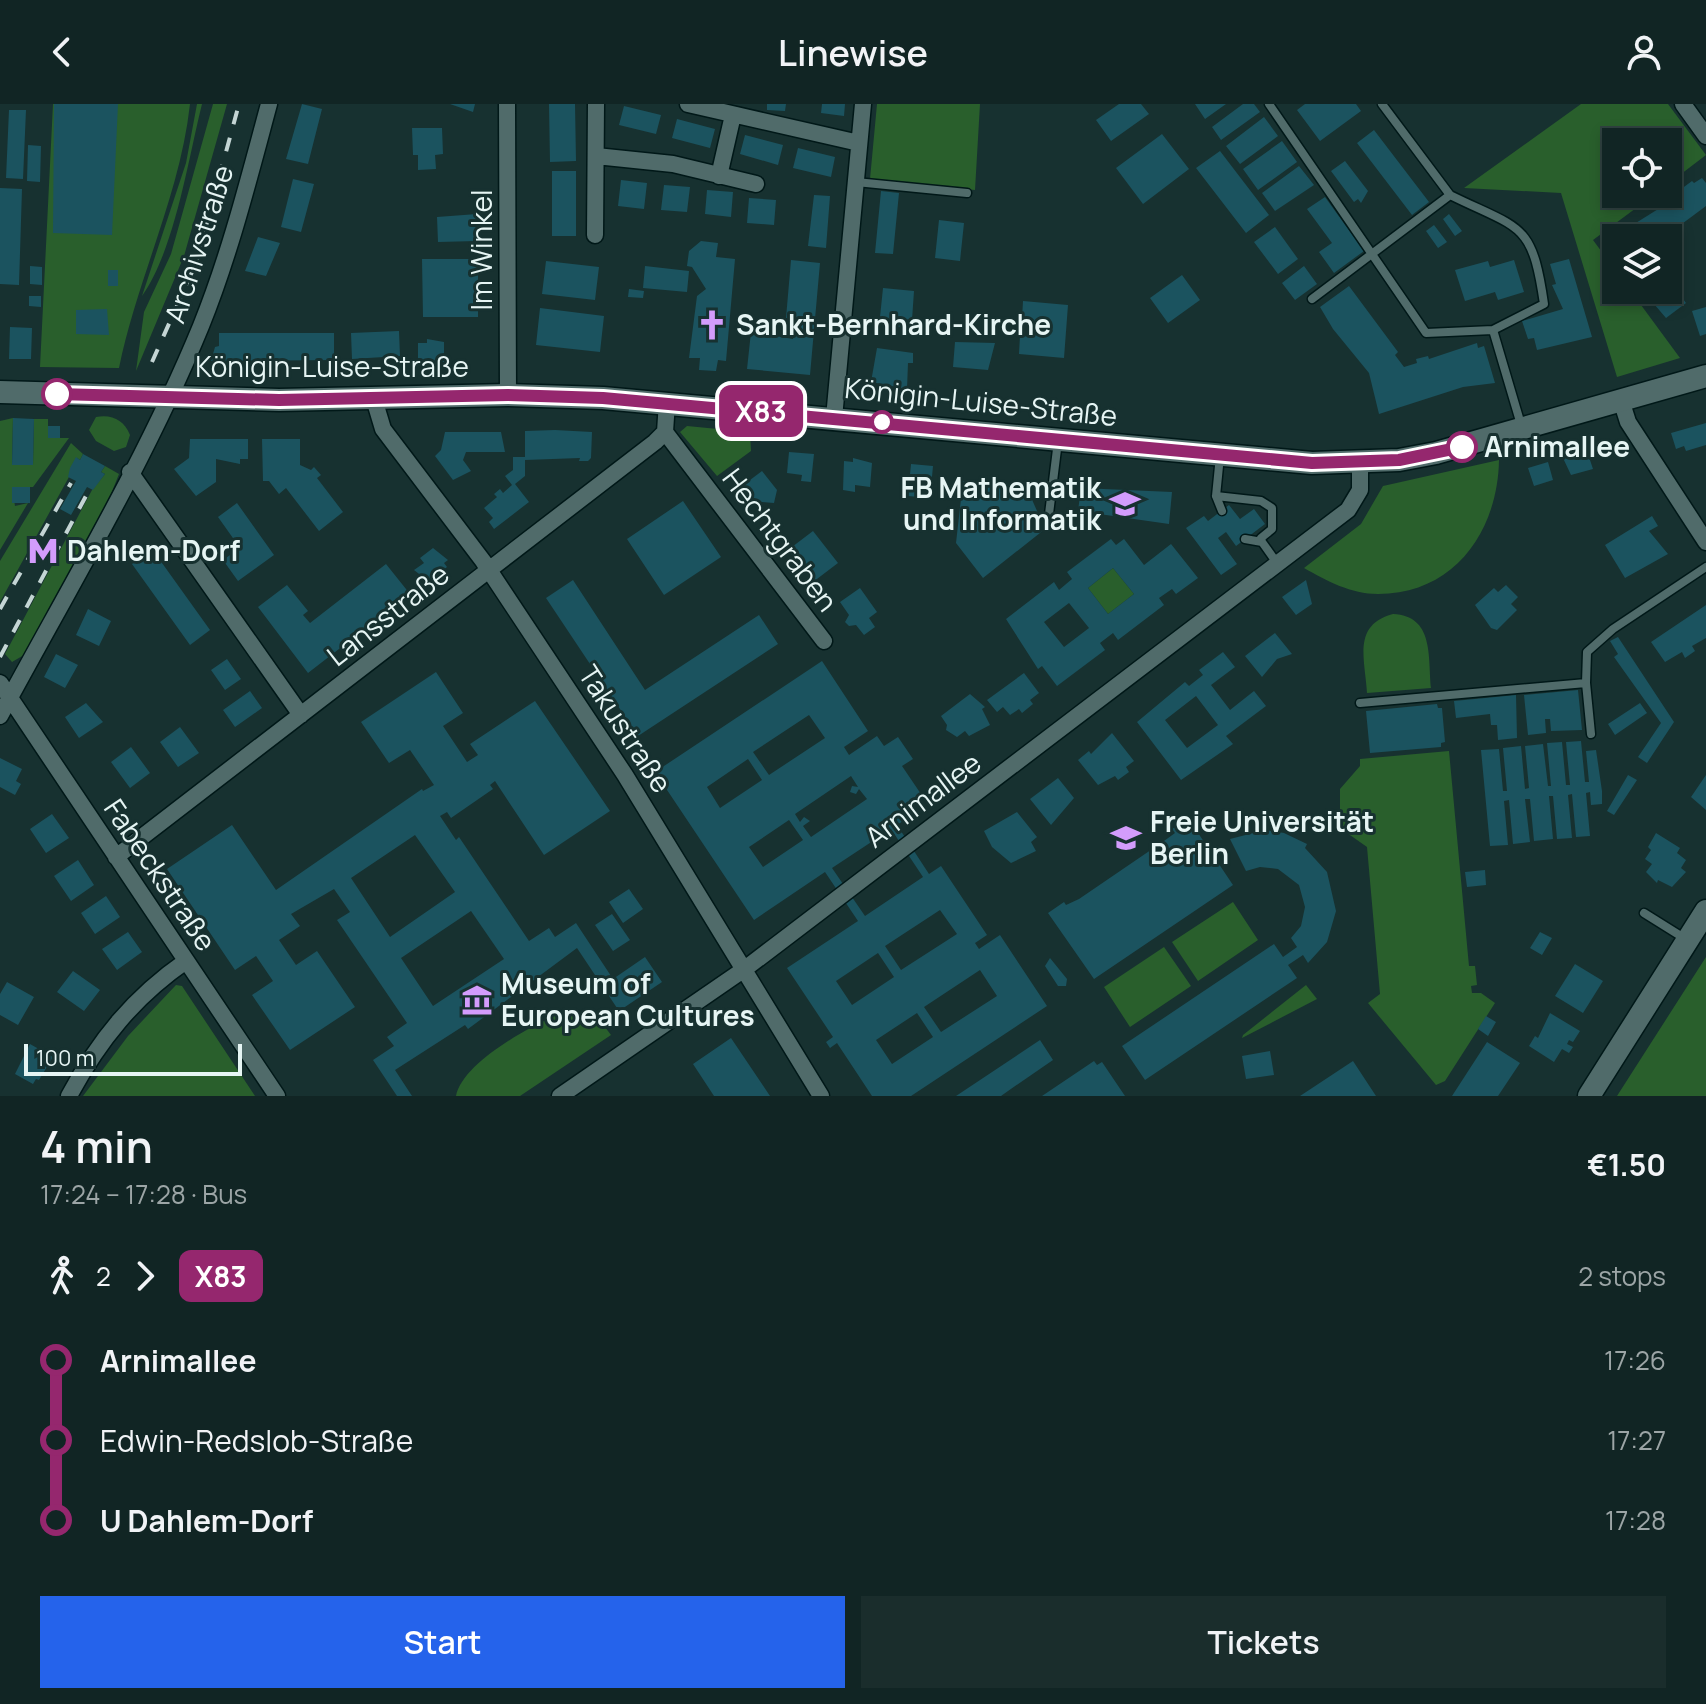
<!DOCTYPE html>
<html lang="en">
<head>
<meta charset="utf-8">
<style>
  body { margin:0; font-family:Manrope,sans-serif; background:#1a2d2c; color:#f1f3f6; height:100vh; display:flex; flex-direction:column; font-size:30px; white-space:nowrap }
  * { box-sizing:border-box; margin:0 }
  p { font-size:26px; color:#9ca5a6 }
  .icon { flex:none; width:44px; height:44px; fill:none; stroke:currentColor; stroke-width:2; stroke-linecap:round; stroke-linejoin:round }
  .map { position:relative; height:992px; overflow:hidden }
  .drawer { display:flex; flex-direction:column; background:#112524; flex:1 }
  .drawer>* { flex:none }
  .badge { padding:0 16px; border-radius:12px; font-size:28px; line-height:52px }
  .tools { position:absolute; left:1602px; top:24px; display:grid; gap:16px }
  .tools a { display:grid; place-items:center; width:80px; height:80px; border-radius:0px; background:#112524; box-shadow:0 4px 12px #0003,0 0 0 2px #304241; font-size:40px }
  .scale { position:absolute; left:24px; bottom:20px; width:218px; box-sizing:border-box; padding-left:8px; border:4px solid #e6f5f4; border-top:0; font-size:22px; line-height:28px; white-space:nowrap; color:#e6f5f4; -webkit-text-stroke:6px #173130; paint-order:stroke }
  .map>.badge { position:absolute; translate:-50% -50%; box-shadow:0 0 0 4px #fff }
  .legs { display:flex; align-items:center; gap:12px; height:88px; padding:0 40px; font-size:26px }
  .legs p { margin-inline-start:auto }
  .head { display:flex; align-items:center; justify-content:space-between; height:136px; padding:0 40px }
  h1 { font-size:44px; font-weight:600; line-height:60px }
  .button { display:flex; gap:16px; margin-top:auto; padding:16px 40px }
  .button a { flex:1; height:92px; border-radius:0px; background:#2563eb; color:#fff; font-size:32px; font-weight:600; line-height:92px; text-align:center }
  .button a+a { background:#1a2d2c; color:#f1f3f6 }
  ul { padding:0 40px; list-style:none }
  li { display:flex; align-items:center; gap:28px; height:80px; font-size:30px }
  li i { display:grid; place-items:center; width:12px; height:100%; margin:0 10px; background:currentColor }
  li i::after { content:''; width:20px; height:20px; margin:-10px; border:6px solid; border-radius:50%; background:#112524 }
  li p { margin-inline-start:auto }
  li:first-child i { background:linear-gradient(#0000 50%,currentColor 0) }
  li:last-child i { background:linear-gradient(currentColor 50%,#0000 0) }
  header { display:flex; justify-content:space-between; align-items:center; height:104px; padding:0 40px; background:#112524; font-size:36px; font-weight:600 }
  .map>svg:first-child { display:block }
  .green { fill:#295f2c }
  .building { fill:#1b535f; fill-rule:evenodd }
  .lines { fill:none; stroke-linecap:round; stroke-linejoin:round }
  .lane-casing { stroke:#001818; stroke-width:11 }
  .street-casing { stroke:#001818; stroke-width:19 }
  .secondary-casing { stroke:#001818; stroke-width:25 }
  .lane { stroke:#506b6a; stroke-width:8 }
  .street { stroke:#506b6a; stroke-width:16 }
  .secondary { stroke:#506b6a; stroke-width:22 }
  .rail { stroke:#c4d5d4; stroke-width:4; stroke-dasharray:14 14; stroke-linecap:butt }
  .line-1-casing { stroke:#fff; stroke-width:18 }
  .line-1 { stroke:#95276e; stroke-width:12 }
  .stop-1-dot { fill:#fff; stroke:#95276e; stroke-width:4 }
  .labels { text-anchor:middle; stroke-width:6; stroke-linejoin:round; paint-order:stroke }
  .street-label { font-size:28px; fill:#e6f5f4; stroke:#173130 }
  .poi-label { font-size:28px; font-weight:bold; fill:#e6f5f4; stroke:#173130; text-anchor:start }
  .stop-label { font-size:28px; font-weight:bold; fill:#e6f5f4; stroke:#173130; text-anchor:start }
</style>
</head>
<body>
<header><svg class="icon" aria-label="back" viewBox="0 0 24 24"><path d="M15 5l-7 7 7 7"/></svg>Linewise<svg class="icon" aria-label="person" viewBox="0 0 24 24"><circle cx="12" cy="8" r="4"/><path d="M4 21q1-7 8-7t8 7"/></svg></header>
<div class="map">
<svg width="1706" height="992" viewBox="0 0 1706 992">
  <rect width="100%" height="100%" fill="#173130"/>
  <path class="green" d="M53,0H190C180,91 137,175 119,264L40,263Z
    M197,0H202C188,56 175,145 142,192L186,59Z
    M213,0H227L184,152L136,267L144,208L171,150Z
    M877,0H980L975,86L870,75Z
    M1581,0H1668L1706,51L1668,80V38H1616V90H1655L1593,136L1616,167V186H1630L1680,254L1617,273L1561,89L1464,84Z
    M96,313C112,310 124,316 130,331L126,343L114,347L96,337L89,326Z
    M13,314L12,360H33L34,315H48V334H69L33,383H12L15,402L28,399L0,446V317Z
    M687,322L718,325V329H750L751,347L717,372L680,328Z
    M71,339L83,350L80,356L77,354L69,373L0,498V457Z
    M1499,356C1498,426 1455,490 1378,490C1351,490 1327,477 1304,464L1361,420L1383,382Z
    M105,362L119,370L109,395L23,556L24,551L12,558L5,550L92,386L105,370L101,368Z
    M1113,464L1134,490L1108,510L1088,484Z
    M1393,510C1434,512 1428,552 1431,584L1367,589C1365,555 1352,521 1393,510Z
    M1449,647L1469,862H1475L1477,881L1471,882L1472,889H1481L1495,899L1445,977L1436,981L1368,899L1380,890L1367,743L1340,724V685L1360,662V655Z
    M1233,798L1258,836L1198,877L1172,838Z
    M1164,843L1191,882L1130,923L1104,883Z
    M1706,853V992H1617Z
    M176,881L182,882L255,992H83L128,932Z
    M1306,881L1317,895L1242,934L1243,931Z
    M570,906L596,911L611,931L520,992H456C463,957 538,917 570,906Z"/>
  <path class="building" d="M54,0H118L112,131L53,129Z
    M302,0L322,5L308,60L286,55Z
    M450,0H475L473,8Z
    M549,0H575L576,57L550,58Z
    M767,0H786L785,7L767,6Z
    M822,0H845L844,12L821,9Z
    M1119,0H1141L1149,10L1111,37L1096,16Z
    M1195,0H1226L1205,15Z
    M1243,0H1254L1260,8L1221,36L1212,23Z
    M1305,0H1356L1361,7L1320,37L1297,6Z
    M624,2L661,11L656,30L619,21Z
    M9,6H26L23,75L6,74Z
    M1264,13L1278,32L1240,60L1226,42Z
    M677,15L715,25L710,44L672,34Z
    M412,24H442L443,50L435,51L436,65L418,66V51H413Z
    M1374,26L1429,98L1412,111L1357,39Z
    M1162,30L1189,65L1143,100L1116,64Z
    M745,31L783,41L778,61L740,50Z
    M1282,37L1297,58L1258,86L1243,65Z
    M28,41L41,42L40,78L27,77Z
    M798,44L835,53L831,73L793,64Z
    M1220,47L1269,111L1246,129L1196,64Z
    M1345,57L1368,87L1361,99L1358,95L1354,98L1331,67Z
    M1299,62L1314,81L1275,107L1262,89Z
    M552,67H576V132H552Z
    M1702,74L1706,79V102L1663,134H1628L1625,130L1633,125L1631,122L1671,97L1669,94L1692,77L1694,79Z
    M293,75L314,80L301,128L281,123Z
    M621,76L647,79L644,105L618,102Z
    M664,81L690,83L687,108L661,106Z
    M0,84L22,85L19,181L0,180Z
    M707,86L733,88L731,113L705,110Z
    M881,87L899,89L893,150L875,149Z
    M814,91L830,92L826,144L808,142Z
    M1325,93L1364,147L1334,169L1319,148L1332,139L1307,105Z
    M749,94L776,96L774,121L747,119Z
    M477,110V137L438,138L437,113Z
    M1449,110L1462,127L1455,132L1443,115Z
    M939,116L964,119L960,157L935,154Z
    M1434,121L1447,138L1438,144L1426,127Z
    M1275,123L1298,155L1278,170L1254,138Z
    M258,133L280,139L266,172L245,167Z
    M701,137L718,139L716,153L735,155L726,257L718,256L716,267L699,266L700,254H689L697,192L706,185L692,163L687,162L689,147Z
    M422,155H478V213H423Z
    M1569,155L1592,233L1537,246L1534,234L1528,235L1522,217L1563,205L1552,181L1556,180L1550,160Z
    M791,156L820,159L810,271L747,265L751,228L793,235L796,215L786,214Z
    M1514,156L1524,188L1498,196L1495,188L1465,197L1455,166L1488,157L1490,163Z
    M546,157L599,163L595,196L542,190Z
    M30,162L42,163V181L30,180Z
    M645,162L689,167L687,188L643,184Z
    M1304,162L1317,180L1295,196L1282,179Z
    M108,166H118V182H108Z
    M1182,171L1200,196L1168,219L1150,194Z
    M1668,174L1686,199L1666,214L1642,186H1668Z
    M1349,182L1398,248L1395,251L1404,263L1417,259L1416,255L1428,252L1429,255L1477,239L1478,244L1484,242L1495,279L1463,283L1379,310L1369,269L1333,225L1320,203Z
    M883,184L914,187L912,216L903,215L902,223L889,222V214L880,213Z
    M629,185L644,187L643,194L628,193Z
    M29,192H41V203L29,202Z
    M1023,197L1068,201L1064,254L1019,250L1020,232L1032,233L1034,216L1022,215Z
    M1706,203V230L1700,232L1692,207Z
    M540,204L604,212L600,248L536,241Z
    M107,205L109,231L76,230V206Z
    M10,223L32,224L31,255H9Z
    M399,227L400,252L352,255L351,229Z
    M219,229H334V256L211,257L215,243L219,242Z
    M427,235L444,238V260L418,261V239H427Z
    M955,238L995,239L988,266L953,263Z
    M877,244L913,249V259H908L907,285L871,278Z
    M13,314L34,315L33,361H12Z
    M1706,319V341L1686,347L1684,342L1676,345L1671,329Z
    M48,322H60V334H48Z
    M555,326L592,328L591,354L588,357H579L580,354L525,356V372L515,380L529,398L494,425L489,418L493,414L484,404L497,393L494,390L500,385L503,389L512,381L505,372L513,366V353H525V327Z
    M445,328H501L505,348H466L463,356L471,367L453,376L435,352L441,346Z
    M190,335H248V355H240V360L216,355V378L196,392L174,365L189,354Z
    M262,335H300V361L311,366L314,363L321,371L317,374L343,408L319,427L286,384L279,390L269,377H263Z
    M1587,347L1593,365L1571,371L1563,354Z
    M789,348L814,350L811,378L801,377L802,371L787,369Z
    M83,350L105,362L101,368L105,370L93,386L87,383L71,411L60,405L76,377L68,373L70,364L76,353L80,356Z
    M853,354L872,359L870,383L855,381V388L843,386L844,357L853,358Z
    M1548,358L1553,376L1534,382L1528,364Z
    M911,360L933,362L930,394L908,392Z
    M762,367L777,386L774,399L762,398L757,401L742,382Z
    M963,377L1026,382L1045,425L983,474L956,439Z
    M12,383H30V399H12Z
    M1081,384L1172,388L1169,420L1078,407Z
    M683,397L721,453L664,491L627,435Z
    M237,399L274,451L238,477L223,456L240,444L218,413Z
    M1229,401L1240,415L1254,405L1265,420L1236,442L1226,428L1218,434L1237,460L1221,471L1186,424L1204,412L1208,417Z
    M1652,412L1658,422L1649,427L1668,450L1625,474L1605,441Z
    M813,427L838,459L813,478L788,446Z
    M1111,435L1116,441L1124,435L1144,461L1171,440L1198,474L1176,490L1172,485L1159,494L1164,501L1118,536L1113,529L1100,539L1105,546L1057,582L1042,562L1038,565L1006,515L1054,478L1059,486L1072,475L1067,468ZM1113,464L1134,490L1108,510L1088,484ZM1069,499L1089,524L1064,543L1044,518Z
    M433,444L448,456L444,459L447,463L428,477L414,466L424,459L420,454Z
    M152,445L210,526L190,541L132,460Z
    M386,460L410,490L308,569L258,503L287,481L308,507L303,511L310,519Z
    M573,476L645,586L759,511L778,540L638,632L546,494Z
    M1306,476L1312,500L1296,511L1282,493Z
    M1506,481L1518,493L1511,500L1517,506L1497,526L1491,524L1475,501L1494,484L1498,488Z
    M860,484L877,508L869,514L875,523L864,531L856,521L849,522L845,518L849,511L840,498Z
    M1706,501V534L1692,542L1695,547L1685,554L1682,548L1665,558L1651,538Z
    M88,505L111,517L99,542L76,531Z
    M1275,529L1292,550L1277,555L1262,573L1245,552Z
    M1618,533L1674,618L1647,659L1638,653L1661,619L1614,553L1618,550L1610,537Z
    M1223,548L1235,563L1211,581L1230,606L1254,587L1266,602L1226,632L1233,640L1181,676L1137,618L1185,578L1189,582L1203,571L1199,566ZM1196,592L1218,621L1187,644L1165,616Z
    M56,550L78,561L65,584L44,573Z
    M227,555L241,575L225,586L211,566Z
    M822,557L868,627L844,643L849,651L877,632L884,642L898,633L913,655L902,662L923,693L904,706L909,713L897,721L929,770L941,762L987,831L975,839L979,845L1000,831L1047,902L911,992H872L837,939L830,944L826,938L833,933L787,864L858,817L825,768L754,816L655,668ZM809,611L825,634L769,671L753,648ZM748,655L762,676L720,704L707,683ZM851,672L858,683L852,682L850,688L856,690L859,685L867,695L811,733L803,722L810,717L804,713L800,718L795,710ZM789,716L803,736L763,763L749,743ZM891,725L923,773L865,812L832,764ZM940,806L957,830L901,866L885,842ZM878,849L894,873L852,901L836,877ZM980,866L997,892L941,928L924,903ZM917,909L933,933L892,960L876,936Z
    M436,568L463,609L443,622L467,658L478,651L470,640L535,597L610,707L544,751L495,677L490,681L493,685L451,714L447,708L440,712L456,736L459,733L529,837L549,824L555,833L576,819L613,875L645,853L662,878L619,907L577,844L468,925L465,921L395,966L412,992H397L373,956L394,942L387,933L407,919L337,816L350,808L334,785L291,810L300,822L279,836L296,861L317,847L355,903L290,946L252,891L273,877L256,852L235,866L167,765L232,721L276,786L422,685L423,687L434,681L410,646L389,659L361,618ZM415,731L455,788L390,833L351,774ZM471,807L504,855L433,902L401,854Z
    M1024,569L1039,589L1030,596L1033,600L1022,609L1019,605L1010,611L1003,603L997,608L987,596Z
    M1578,586L1582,626L1551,627L1550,615H1545L1546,629L1528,631L1524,591Z
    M250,587L262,604L235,623L223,606Z
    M970,590L985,603L982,605L990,621L969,632L965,627L957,633L946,626L947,621L941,612Z
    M1516,591L1517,634L1498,636L1497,621H1491L1490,610L1456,614L1454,597Z
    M86,599L103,618L79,634L65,613Z
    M1640,599L1647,609L1615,631L1608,620Z
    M1437,600L1438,604H1442L1445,638L1441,639V643L1370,649L1366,607Z
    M180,623L199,649L178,663L160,638Z
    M1112,629L1134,657L1126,663L1129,668L1118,676L1115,672L1098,681L1078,656L1089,647L1091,650Z
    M1581,637L1585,678H1589L1586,647L1596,646L1602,687V700L1591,701L1590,688L1586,689L1590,732L1576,733L1572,690L1568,691L1572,734L1557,735L1553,692H1549L1553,735L1534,737L1530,695H1525L1530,738L1513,740L1509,696L1504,697L1508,741L1490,742L1481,646L1499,645L1503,687H1507L1503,644L1521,642L1525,685L1529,684L1525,642L1543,640L1548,682H1551L1547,639L1562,638L1566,681H1570L1566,638Z
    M131,643L150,669L130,684L111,658Z
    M0,654L22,665L16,677L21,680L15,691L0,683Z
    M1628,671L1637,676L1614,711L1607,707Z
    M1706,671V706L1691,693Z
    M1058,674L1074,694L1051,721L1030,695Z
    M1017,708L1037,733L1031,738L1036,747L1011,759L992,743L984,727Z
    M52,710L69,734L46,749L30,725Z
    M1188,714L1233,781L1094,875L1048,809L1064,798L1066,801L1079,795L1164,737L1175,729L1172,725Z
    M1265,726L1284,729L1307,740L1305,744L1327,768L1336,807L1327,838L1308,859L1303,851L1288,861L1297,874L1145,976L1122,942L1274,840L1283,853L1297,843L1291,834L1301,822L1305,803L1299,781L1278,765L1260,763L1246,767L1230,735Z
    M1656,729L1680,744L1677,749L1686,756L1681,764L1686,768L1672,783L1658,776L1657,779L1646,768L1652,760L1645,755L1651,746L1648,743Z
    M78,756L94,781L71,797L54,772Z
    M1485,766L1486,781L1467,783L1465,768Z
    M629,785L643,805L623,819L609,798Z
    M106,792L120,813L95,830L81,809Z
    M612,810L630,836L613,847L595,821Z
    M128,828L142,848L117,866L102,845Z
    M1540,828L1552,834L1542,851L1530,844Z
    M1050,854L1067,875L1066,882H1058L1045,862Z
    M1575,860L1603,877L1583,909L1555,892Z
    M73,867L100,886L84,907L57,888Z
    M7,878L34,893L18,921L0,911V890Z
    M1550,909L1580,927L1573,938L1569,936L1567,940L1573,943L1569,949L1562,945L1554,958L1529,942L1535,932L1538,934Z
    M1486,912L1496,918L1488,932L1478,925Z
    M731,934L770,992H714L693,960Z
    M1040,936L1053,956L1008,987L1001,992H956Z
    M1487,938L1520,959L1498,992H1452Z
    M30,940L53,953L39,976L36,975L33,980L15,970Z
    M1270,947L1274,971L1246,975L1242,952Z
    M1094,957L1097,961L1102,958L1125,992H1042Z
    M1353,957L1376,992H1300Z"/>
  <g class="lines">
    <g class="lane-casing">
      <path id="lane" d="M1269,0L1426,229L1493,226
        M856,78L967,89
        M1450,91C1521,126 1532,117 1544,200L1493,226L1522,324
        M1312,195L1450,91L1382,0
        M1220,352L1216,392L1261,397L1272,404V425L1261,434L1262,438
        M1216,392L1222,407
        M1049,410L1058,337
        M1245,435L1262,438L1277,459
        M1360,599L1586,579
        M1591,630L1586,579L1587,548L1613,525L1706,463
        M1644,809L1684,834"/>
    </g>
    <g class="street-casing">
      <path id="street" d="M507,0L508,291
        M688,0L859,39
        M1683,0L1706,32
        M596,52L673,60L756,80
        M719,72L733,11
        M595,131L596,0
        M374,295L383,325L483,457L625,671L821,992
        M1621,296L1628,318L1706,438
        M834,314L863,0
        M665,328L824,537
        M130,368L301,611
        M0,579L277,992
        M0,612C69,484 146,356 201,222C230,150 249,74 269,0
        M116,753L655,338L665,328L667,298
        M69,992C99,936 134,893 186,857
        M560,992L746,864L1348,406L1360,386V358"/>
    </g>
    <g class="secondary-casing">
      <path id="secondary" d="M0,288L279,296L508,291L603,294L1312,359L1399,356L1436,349L1706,272
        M1589,992L1706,807"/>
    </g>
    <use href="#lane" class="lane"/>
    <use href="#street" class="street"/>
    <use href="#secondary" class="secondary"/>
    <path class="rail" d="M152,258L196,159L239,0
      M0,505L71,379
      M0,553L87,390"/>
  </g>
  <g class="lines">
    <g class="line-1-casing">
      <path id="line-1" d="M57,290L279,296L508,291L603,294L1312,359L1399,356L1462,343"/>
    </g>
    <use href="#line-1" class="line-1"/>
  </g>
  <defs>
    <g id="church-bare" transform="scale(2.4)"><path d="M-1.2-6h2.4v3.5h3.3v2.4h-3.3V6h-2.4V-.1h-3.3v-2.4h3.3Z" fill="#d39cfc" stroke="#173130" stroke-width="2.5" paint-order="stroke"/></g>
    <g id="university-bare" transform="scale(2.4)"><path d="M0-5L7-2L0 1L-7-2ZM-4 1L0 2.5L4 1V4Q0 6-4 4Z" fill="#d39cfc" stroke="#173130" stroke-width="2.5" paint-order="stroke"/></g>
    <g id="metro-bare" transform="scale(2.4)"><path d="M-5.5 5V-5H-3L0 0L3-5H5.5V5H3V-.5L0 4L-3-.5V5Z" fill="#d39cfc" stroke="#173130" stroke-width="2.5" paint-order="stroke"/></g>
    <g id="museum-bare" transform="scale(2.4)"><path d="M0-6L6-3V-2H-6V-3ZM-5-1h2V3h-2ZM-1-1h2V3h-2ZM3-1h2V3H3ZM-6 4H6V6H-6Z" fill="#d39cfc" stroke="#173130" stroke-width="2.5" paint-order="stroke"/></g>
  </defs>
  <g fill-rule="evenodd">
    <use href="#church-bare" x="712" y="221"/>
    <use href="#university-bare" x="1125" y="400"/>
    <use href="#metro-bare" x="43" y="447"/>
    <use href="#university-bare" x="1126" y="734"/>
    <use href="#museum-bare" x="477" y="896"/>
  </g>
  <g class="stop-1-dot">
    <circle cx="57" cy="290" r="14"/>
    <circle cx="882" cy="318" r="10"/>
    <circle cx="1462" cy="343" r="14"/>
  </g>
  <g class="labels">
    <g class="street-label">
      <text transform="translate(199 140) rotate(-72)" y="10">Archivstraße</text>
      <text transform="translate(482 146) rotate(-90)" y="10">Im Winkel</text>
      <text x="332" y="273">Königin-Luise-Straße</text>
      <text transform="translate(981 298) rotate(6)" y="10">Königin-Luise-Straße</text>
      <text transform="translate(780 436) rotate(53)" y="10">Hechtgraben</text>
      <text transform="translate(388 511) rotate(-38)" y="10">Lansstraße</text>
      <text transform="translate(625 625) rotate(57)" y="10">Takustraße</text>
      <text transform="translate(923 696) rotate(-37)" y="10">Arnimallee</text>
      <text transform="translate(160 771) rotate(56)" y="10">Fabeckstraße</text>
    </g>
    <g class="poi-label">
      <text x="736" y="231">Sankt-Bernhard-Kirche</text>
      <text x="1101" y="394" text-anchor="end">FB Mathematik<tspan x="1101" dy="32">und Informatik</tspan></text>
      <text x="67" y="457">Dahlem-Dorf</text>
      <text x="1150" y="728">Freie Universität<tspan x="1150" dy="32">Berlin</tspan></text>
      <text x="501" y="890">Museum of<tspan x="501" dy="32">European Cultures</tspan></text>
    </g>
    <g class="stop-label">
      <text x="1484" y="353">Arnimallee</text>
    </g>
  </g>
</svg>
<div class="tools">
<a><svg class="icon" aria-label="locate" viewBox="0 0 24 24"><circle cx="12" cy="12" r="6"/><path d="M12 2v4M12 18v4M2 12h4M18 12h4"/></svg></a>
<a><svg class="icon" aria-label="layers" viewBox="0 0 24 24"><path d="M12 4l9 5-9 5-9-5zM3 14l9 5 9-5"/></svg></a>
</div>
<div class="scale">100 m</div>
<b class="badge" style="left:761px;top:307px;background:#95276e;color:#fff">X83</b>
</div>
<section class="drawer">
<div class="head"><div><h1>4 min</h1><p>17:24 – 17:28 · Bus</p></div><b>€1.50</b></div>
<div class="legs"><svg class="icon" aria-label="walk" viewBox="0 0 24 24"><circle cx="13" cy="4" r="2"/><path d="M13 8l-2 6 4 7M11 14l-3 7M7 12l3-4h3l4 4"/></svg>2<svg class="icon" aria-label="forward" viewBox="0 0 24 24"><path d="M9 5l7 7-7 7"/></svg><b class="badge" style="background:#95276e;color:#fff">X83</b><p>2 stops</p></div>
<ul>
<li><i style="color:#95276e"></i><b>Arnimallee</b><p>17:26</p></li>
<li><i style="color:#95276e"></i><span>Edwin-Redslob-Straße</span><p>17:27</p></li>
<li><i style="color:#95276e"></i><b>U Dahlem-Dorf</b><p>17:28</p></li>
</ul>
<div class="button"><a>Start</a><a>Tickets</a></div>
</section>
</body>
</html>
